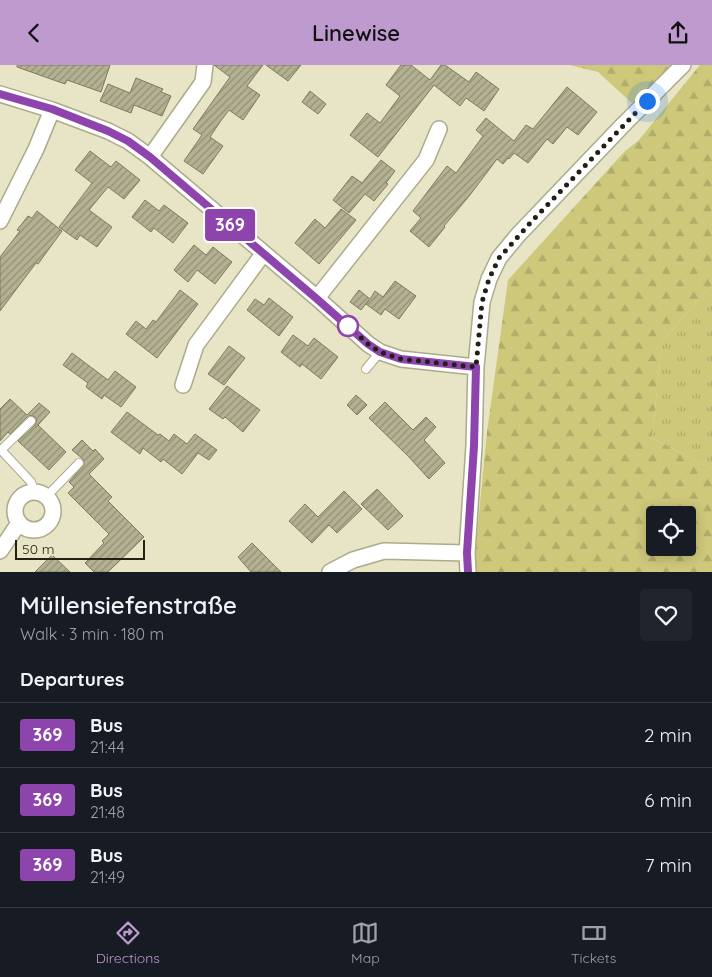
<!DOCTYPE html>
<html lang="en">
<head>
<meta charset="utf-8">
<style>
  body { margin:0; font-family:Quicksand,sans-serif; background:#20242c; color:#f1f3f6; height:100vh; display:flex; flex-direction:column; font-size:19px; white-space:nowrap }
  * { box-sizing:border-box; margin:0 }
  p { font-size:16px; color:#9ea1a6 }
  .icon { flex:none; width:28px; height:28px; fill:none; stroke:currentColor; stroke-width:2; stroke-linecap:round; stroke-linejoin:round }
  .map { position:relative; height:507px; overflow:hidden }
  .panel { display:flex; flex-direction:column; background:#171b24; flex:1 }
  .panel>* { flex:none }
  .badge { padding:0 10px; border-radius:4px; font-size:18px; line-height:32px }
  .fabs { position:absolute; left:646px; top:441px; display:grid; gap:10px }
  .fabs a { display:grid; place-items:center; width:50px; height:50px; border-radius:5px; background:#171b24; box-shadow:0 2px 12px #0003; font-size:25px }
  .scale { position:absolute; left:15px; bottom:12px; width:130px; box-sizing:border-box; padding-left:5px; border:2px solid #212014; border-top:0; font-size:14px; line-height:18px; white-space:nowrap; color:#212014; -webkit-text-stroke:4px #e7e5c5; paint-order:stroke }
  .you { position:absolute; width:25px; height:25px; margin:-12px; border:4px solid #fff; border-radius:50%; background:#1a73e8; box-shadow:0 0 0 8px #1a73e833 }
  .map>.badge { position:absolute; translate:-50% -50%; box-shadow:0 0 0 2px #fff }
  h2 { padding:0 20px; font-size:19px; line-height:45px }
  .round { display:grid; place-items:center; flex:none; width:52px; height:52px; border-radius:5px; background:#20242c }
  .overview { display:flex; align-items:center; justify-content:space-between; height:85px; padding:0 20px }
  h1 { font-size:24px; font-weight:600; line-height:38px }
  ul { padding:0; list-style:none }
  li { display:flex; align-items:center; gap:15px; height:65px; padding:0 20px; border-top:1px solid #363941 }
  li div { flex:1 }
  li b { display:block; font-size:19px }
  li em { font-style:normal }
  li .badge { min-width:55px; font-weight:700; text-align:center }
  header { display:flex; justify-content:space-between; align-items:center; height:65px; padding:0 20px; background:#be9ace; color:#111; font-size:22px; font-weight:600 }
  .menu { display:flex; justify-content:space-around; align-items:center; height:70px; border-top:1px solid #363941; background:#171b24; font-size:14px; color:#9ea1a6 }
  .menu a { display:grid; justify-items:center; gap:2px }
  .menu .selected { color:#be9ace }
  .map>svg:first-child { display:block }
  .grass { fill:url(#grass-tufts) }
  .forest { fill:url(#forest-firs); fill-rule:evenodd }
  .building { fill:url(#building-hatch); stroke:#7e7c5e }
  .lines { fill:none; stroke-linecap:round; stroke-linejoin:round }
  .service-casing { stroke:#acaa8b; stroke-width:10 }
  .minor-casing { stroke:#acaa8b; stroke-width:18 }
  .service { stroke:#fff; stroke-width:8 }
  .minor { stroke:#fff; stroke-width:15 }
  .line-casing { stroke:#fff; stroke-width:11 }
  .line { stroke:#8e44ad; stroke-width:8 }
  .walk { stroke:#212014; stroke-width:5; stroke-dasharray:0 9 }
  .stop-dot { fill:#fff; stroke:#8e44ad; stroke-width:2.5 }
</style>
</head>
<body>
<header><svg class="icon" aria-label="back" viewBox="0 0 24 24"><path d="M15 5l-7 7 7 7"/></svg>Linewise<svg class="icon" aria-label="share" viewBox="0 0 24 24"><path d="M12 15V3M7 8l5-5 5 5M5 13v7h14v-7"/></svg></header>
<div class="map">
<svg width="712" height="507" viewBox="0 0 712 507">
  <defs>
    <pattern id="grass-tufts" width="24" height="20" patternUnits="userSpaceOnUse" patternTransform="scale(1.25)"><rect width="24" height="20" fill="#cdc87a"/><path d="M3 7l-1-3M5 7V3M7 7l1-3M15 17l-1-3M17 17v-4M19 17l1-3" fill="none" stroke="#b0ac69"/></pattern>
    <pattern id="forest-firs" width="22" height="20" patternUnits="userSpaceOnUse" patternTransform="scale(1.25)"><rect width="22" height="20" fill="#cdc87a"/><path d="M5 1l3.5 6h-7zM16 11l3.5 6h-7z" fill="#b0ac69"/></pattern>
    <pattern id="building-hatch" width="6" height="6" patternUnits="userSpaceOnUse" patternTransform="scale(1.25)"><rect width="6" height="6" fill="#b3b192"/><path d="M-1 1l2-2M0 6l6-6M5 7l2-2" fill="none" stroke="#919076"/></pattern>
  </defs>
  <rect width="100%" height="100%" fill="#e7e5c5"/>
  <path class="grass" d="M712,222V404L652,373L662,277L702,230Z"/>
  <path class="forest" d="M569,0H673L634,40L598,7Z
    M700,0H712V222L702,230L662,277L652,373L712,404V507H476L475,490L487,367L508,215L625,86L638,76ZM655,450H688V482H655Z"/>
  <path class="building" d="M17,0H110L101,27L67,15L65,19L17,2Z
    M214,0H263L247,21L260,30L243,55L229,45L220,57L210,72L223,81L203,109L184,96L202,70L193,64L230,12Z
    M266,0H301L288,16Z
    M401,0H411L430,15L441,0H445L469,17L476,7L499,24L484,46L466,33L460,41L434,20L378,92L350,70L367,48L380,58L400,31L386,20Z
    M136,13L163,24L161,27L171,31L162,51L134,40L131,48L100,36L108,19L130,28Z
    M567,22L597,47L578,70L567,62L553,79L547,74L528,98L514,88L509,94L508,93L503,99L497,94L470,130L444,161L445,162L429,182L410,166L421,153L413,146L447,101L456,108L483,71L476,65L486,53L514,76L526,60L533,64Z
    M310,26L326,39L318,49L302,37Z
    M90,86L111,102L116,96L140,115L124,134L108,122L89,145L112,162L97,182L80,170L77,175L59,162L92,118L75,105Z
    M381,95L395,106L386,118L388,119L374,136L365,129L349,148L333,135L352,111L362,118Z
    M145,135L159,146L164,140L188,158L173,178L154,163L151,167L132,152Z
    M341,144L356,155L319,199L295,178L315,154L325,163Z
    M37,146L62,166L38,199L36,198L0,246V192L20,166L17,165L28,151L32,153Z
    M194,180L206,190L213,182L232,197L215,219L197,205L188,217L174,205Z
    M395,216L416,231L399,254L385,244L381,250L366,239L369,235L361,245L350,237L359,225L370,234L375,226L383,232Z
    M180,225L198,239L157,293L126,269L136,256L146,264L153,255L156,257Z
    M269,233L293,252L279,271L247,245L255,234L264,240Z
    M293,270L308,281L314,273L338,292L321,314L302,299L300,302L281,287Z
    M229,281L245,293L224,320L208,309Z
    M72,288L108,315L115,306L136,322L121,342L104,330L102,334L86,322L88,318L63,300Z
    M227,321L260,345L243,367L225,352L223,354L209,344Z
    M356,330L367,340L357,350L347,340Z
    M10,334L27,350L39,338L50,347L38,360L66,387L49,405L18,376L35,360L37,355L35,352L30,350L27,352L10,369L8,367L0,376V344Z
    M385,337L413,365L426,352L436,362L424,375L445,398L429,414L408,391L369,353Z
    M127,347L158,370L160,369L169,376L174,369L187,379L195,369L217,385L209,395L198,388L182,409L163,394L161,397L143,383L140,389L111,367Z
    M82,375L93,386L95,384L104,394L89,409L112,432L108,436L144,472L108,507H94L85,498L104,478L102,476L109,469L68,428L74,422L69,417L84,400L83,394L72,385Z
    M377,424L403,451L388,465L361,439Z
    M344,426L362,444L337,468L329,460L312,478L289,456L305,439L318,452Z
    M252,478L281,507H251L238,492Z
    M52,490L70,507H35Z"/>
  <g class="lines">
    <g class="service-casing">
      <path id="service" d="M366,304L380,287
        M31,356L1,385L31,417L35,427
        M46,432L79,398"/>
    </g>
    <g class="minor-casing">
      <path id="minor" d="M0,29L52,45L108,66L128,76L150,92L317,233L368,279L380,287L401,294L476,302
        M150,92L203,17L205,0
        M0,156L36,84L52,45
        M317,233L426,95L439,64
        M183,320L196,280L263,189
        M15 446a19 19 0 1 1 38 0a19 19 0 1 1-38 0Z
        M0,486L19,458
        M330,507L353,495L384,486L467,488
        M468,507L467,488L474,381L476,302L482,237L489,214L499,193L518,170L623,60L683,0"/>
    </g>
    <use href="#service" class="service"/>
    <use href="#minor" class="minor"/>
  </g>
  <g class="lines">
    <g class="line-casing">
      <path id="line" d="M0,29L52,44L108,66L128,76L150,92L317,234L368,279L380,287L401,294L476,302L474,381L467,488L468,507"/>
    </g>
    <use href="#line" class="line"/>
    <path class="walk" d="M348,261L368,279L380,287L401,294L476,302L482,237L489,214L499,193L531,157L647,36"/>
  </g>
  <circle class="stop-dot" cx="348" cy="261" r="10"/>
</svg>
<div class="fabs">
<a><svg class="icon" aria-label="locate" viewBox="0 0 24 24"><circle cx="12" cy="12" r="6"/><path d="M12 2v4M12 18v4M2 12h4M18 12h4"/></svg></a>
</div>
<div class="scale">50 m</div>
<div class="you" style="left:647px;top:36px"></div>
<b class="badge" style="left:230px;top:160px;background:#8e44ad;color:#fff">369</b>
</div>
<section class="panel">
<div class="overview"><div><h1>Müllensiefenstraße</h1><p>Walk · 3 min · 180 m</p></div><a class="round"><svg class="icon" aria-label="heart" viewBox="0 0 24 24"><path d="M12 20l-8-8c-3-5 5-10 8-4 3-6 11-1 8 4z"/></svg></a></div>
<h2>Departures</h2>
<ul>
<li><span class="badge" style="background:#8e44ad;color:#fff">369</span><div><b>Bus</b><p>21:44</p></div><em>2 min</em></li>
<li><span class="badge" style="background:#8e44ad;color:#fff">369</span><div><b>Bus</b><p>21:48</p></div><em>6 min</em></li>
<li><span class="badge" style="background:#8e44ad;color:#fff">369</span><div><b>Bus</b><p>21:49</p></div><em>7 min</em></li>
</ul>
</section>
<nav class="menu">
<a class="selected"><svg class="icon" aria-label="directions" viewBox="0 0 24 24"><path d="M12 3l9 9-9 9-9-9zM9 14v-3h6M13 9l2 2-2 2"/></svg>Directions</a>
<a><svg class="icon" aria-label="map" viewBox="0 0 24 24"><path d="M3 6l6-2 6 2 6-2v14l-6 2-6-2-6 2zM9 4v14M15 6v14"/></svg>Map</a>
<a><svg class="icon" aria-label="tickets" viewBox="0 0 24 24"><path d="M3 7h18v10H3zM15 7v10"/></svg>Tickets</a>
</nav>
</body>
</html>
